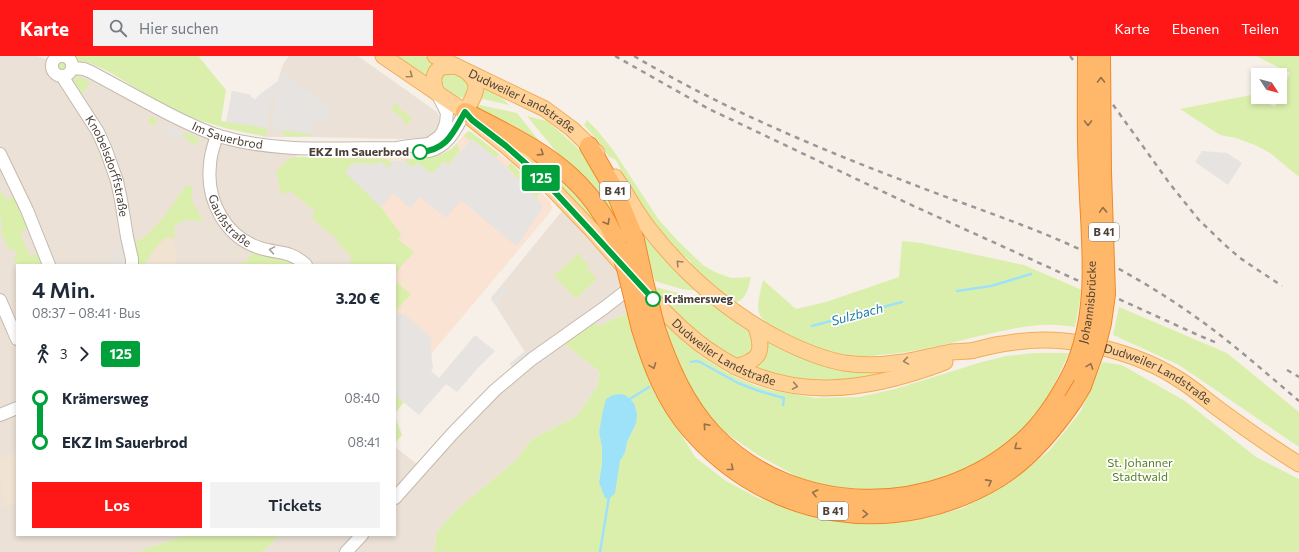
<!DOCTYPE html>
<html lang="de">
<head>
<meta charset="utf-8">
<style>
  body { margin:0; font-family:Commissioner,sans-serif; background:#f2f2f3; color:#1f2937; height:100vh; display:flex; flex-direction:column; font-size:15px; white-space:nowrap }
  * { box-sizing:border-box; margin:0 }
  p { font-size:13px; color:#747a83 }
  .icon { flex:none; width:22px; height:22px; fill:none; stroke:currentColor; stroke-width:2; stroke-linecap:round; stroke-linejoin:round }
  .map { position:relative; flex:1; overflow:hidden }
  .details { position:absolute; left:16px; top:208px; width:380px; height:272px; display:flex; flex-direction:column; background:#fff; border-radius:0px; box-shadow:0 2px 6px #0003 }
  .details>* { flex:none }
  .badge { padding:0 8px; border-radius:3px; font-size:14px; line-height:26px }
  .needle { width:26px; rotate:126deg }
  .tools { position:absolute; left:1251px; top:12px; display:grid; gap:8px }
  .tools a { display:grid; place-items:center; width:36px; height:36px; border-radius:0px; background:#fff; box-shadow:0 2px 6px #0003; font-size:20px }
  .map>.badge { position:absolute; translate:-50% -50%; box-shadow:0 0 0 2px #fff }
  .legs { display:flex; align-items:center; gap:6px; height:44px; padding:0 16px; font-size:13px }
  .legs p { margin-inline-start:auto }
  .summary { display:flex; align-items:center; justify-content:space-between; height:68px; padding:0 16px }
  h1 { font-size:22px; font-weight:600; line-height:30px }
  .cta { display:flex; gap:8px; margin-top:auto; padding:8px 16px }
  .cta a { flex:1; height:46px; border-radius:0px; background:#ff1617; color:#fff; font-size:16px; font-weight:600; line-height:46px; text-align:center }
  .cta a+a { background:#f2f2f3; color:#1f2937 }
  ul { padding:0 16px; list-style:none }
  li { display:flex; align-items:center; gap:14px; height:44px; font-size:15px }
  li i { display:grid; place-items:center; width:6px; height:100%; margin:0 5px; background:currentColor }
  li i::after { content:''; width:10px; height:10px; margin:-5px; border:3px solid; border-radius:50%; background:#fff }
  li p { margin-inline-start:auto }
  li:first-child i { background:linear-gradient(#0000 50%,currentColor 0) }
  li:last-child i { background:linear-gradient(currentColor 50%,#0000 0) }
  header { display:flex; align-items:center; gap:24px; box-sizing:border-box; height:56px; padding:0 20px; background:#ff1617; color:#fff }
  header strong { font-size:19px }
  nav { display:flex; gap:22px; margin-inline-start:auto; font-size:14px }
  .search { width:280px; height:36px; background:#f2f2f3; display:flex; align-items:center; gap:10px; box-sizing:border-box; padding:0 14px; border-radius:0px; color:#747a83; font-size:15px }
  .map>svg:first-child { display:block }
  .residential { fill:#ebe1d6 }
  .commercial { fill:#fae3d2 }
  .industrial { fill:#e8e2dd }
  .education { fill:#f1e3d1 }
  .green { fill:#dbefad; fill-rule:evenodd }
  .parking { fill:#e7e3e0 }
  .water { fill:#9ee2f9 }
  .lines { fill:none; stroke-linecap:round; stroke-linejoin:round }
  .stream { stroke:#9ee2f9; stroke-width:2.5 }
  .minor-casing { stroke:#c6b9ad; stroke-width:14 }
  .major-casing { stroke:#f2ad5a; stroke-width:17 }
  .highway-casing { stroke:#f08828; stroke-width:20 }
  .minor { stroke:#fff; stroke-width:12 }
  .major { stroke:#ffd298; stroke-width:15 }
  .highway { stroke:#ffb76a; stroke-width:18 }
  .rail { stroke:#989898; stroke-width:2.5; stroke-dasharray:5 5; stroke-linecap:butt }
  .highway-bridge-casing { stroke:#f08828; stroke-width:20; stroke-linecap:butt }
  .highway-bridge { stroke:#ffb76a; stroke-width:18 }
  .oneway { stroke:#9c8162 }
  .oneway2 { stroke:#936f4b }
  .oneway3 { stroke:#a59f9a }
  .line-1-casing { stroke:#fff; stroke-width:9 }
  .line-1 { stroke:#00a13a; stroke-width:6 }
  .stop-1-dot { fill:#fff; stroke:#00a13a; stroke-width:2 }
  .labels { text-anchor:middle; stroke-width:3.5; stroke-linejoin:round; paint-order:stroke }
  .shield { fill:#fff; stroke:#817972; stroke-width:1 }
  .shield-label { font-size:11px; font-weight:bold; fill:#4b3f36 }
  .street-label { font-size:12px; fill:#4b3f36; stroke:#fff }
  .stop-label { font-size:12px; font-weight:bold; fill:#4b3f36; stroke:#fff; text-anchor:end }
  .park-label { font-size:12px; fill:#537e20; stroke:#fff }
  .water-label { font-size:13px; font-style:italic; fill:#1e7da1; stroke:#fff }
</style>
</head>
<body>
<header>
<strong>Karte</strong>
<div class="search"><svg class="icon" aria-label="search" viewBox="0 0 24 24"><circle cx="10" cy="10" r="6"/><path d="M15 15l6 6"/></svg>Hier suchen</div>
<nav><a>Karte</a><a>Ebenen</a><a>Teilen</a></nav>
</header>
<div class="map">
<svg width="1299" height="496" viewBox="0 0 1299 496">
  <rect width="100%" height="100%" fill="#f6f0e8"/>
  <path class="residential" d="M0,0H37L63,9L122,41L183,68L215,86L223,88L297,94L295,131L375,209H17V479H187L136,496H0Z
    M289,0H358L437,56L439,60V71L435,76L427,82L399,83L311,81H266L225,72L232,35L251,39L250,40L255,44L258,40L278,25L283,8Z
    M562,155L609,202L662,265L633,254L599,270L565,288L600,316L597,331L577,360L532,383L515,405L456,454L436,477L435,493L432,496H261L267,492L279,479H395V391L418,409L528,301L491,242Z"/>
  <path class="commercial" d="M469,75L471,76L511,107L550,145L552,152L551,155L396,340L395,256L410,238L395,225V217L413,195L398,183L402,179L381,151L345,116L353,101L427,103L438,100L452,92L467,76Z"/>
  <path class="industrial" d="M128,185L127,209H114L106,201L120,187Z"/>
  <path class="education" d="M170,181L174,184L177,209H144L156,190L165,182Z
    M17,397V446L4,451L0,422V404Z"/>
  <path class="green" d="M72,0H200L199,1L226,34L221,65L267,72L266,80C234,75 201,67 172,53C144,39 118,18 89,7C85,6 80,6 76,6Z
    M391,0H424L438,7L429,26Z
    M1256,0H1299V121L1270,97L1255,89L1236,82L1220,79L1180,53L1251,39L1275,51L1290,17Z
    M57 10a5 5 0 1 1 10 0a5 5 0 1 1-10 0Z
    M452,16L459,19L469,28C467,49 455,41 442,33L440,24C443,19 446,17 452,16Z
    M75,21L83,22L90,27L80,41L72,26Z
    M482,29L496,35L509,49L478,42Z
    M396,47L400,50L399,52L412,62L406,70L405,69L403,62L391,54Z
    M475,48L517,57L544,91L472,53Z
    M150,60L158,63L153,70L148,67Z
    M527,60L547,65L577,91L595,113L610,137L628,186H625L562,103Z
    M587,64L597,74L613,94L659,164L679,186L703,209L715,216L731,222L751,221C748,232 747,244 734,247L690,210L691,206L686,201L683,202L655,168L621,116C619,109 617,102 609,101L599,86L584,69Z
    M284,74L311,78V80H283Z
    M469,75L471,76L499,98L496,102L472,83L470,85L464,79Z
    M185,76L200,83L194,89L182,79Z
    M457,88L460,95L448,109L444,105L432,118L417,107L413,112L405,105V103C425,103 441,103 457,88Z
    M514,88L550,111L596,159L610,190Z
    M298,101L386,103L393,108L389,112L375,110L372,108L353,107L346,116L381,151L402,179L398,183L414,196L395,217V209H355L349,204L352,201L337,187L339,184L333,179L332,180L311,161L315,155L290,135L281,139L276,115L290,102Z
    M511,107L541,136L536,142L507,111Z
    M185,130H192V145L203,165L185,164L175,169L174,184L170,181C158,183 150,200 144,209H136L133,188C156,175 171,152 185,130Z
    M0,133L6,144L15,140L28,172L20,176L30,200L39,197L44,209H17V210L13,202L17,200L14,193L10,195L0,174L3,172L0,165L2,164L0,160Z
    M646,176L700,234C685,236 669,229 655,225L651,212L649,211L640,178Z
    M902,185L921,187L1024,209L1082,234L1075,271C1066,270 1055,268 1045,269C1027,269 1007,274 989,278C952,286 916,297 879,299C872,300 865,301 858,300C833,298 811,291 789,279C755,261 754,262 763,224L796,253L826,246L899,221Z
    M260,196L285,202L299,209H236L246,205L252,198Z
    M579,197L582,200L581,202L585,206L587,205L589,208L586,211L597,223L576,243L554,220Z
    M395,225L411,238L395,256Z
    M648,229L689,240L704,239L750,273L754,282L752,298L737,304L729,301L694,274Z
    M1119,251L1227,297L1299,356V391L1179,309L1113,279Z
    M627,257L636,290L667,355L695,401L726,425L758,442L818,462L878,468L922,463L963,452L1008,428L1049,395L1081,355L1102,306L1122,309L1185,345L1256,401L1299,423V496H432L435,493L436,477L456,454L515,405L532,383L577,360L597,331L600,316L565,288L594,267L599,270ZM627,340L634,347L636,368L627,386L625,397L620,405L617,417L599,426L602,408V392L599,376L601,366Z
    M662,265L701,300L731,319L754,329L770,334L816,342L859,341L895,333L982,306L1006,300L1034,297H1069L1048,342L1032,362L1011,385L982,406L953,420L891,436L827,431L805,425L758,399L720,373L699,347L683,319L671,292Z
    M766,282L794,296L917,308L867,324L798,325L752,312Z
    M395,337L396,340L404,346L395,357Z
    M395,361L402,379L395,387Z
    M187,479H279L267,492L261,496H136Z"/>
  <path class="parking" d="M281,16L331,52L329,54V65H314L312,78L272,73L275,37L271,44L267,72L227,66L232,35L251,39L250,40L255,44L258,40L278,25Z
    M164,68L184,77L177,85L162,72Z
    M472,83L502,107L541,147L542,151L541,154L521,184L516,190L461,144L446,162L420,141L410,152L393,137L381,151L345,116L353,107L372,108L375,109L379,105L389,112L392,108L389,105H405L413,112L417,107L432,118L444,105L448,109Z
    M1202,95L1227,97L1242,107L1228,129L1195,106Z
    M503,229L508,233L496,249L491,244Z
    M404,258L433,283L430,286L433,312L431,315L439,322L475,279L495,295L476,314L457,336L446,328L419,359L396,340L395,337V259Z
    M524,296L532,303L518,315L509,308Z"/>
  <path class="water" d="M622,338L627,340L634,347L637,358L636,368L627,386L625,397L620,405L615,437L609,443L605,442L599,426L602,408V392L599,376L603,354L606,343L613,339Z"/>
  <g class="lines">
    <path class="stream" d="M957,235L991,230L1031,218
      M812,270L902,246
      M691,306L696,305L700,306L738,327L759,335L784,342L783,349
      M627,344L630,343L649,331
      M600,496L609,441"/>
    <g class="minor-casing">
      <g id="minor">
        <circle cx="62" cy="10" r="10"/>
        <path id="s1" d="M72,12L84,13L91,16C117,30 142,44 169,58C185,66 201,74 219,80C276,97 337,92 397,92L409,90L429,88L440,80L443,75L446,67L447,57L437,37"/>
        <path id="s2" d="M62,20L98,76L106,94L117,125L121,144L127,181L132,203V209"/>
        <path id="s3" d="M217,79C214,89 210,99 210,109C206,144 225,181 260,192C279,198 290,194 306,209"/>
        <path d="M429,95C449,90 456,72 465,56"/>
        <path d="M0,98L27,154L49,209"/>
        <path d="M0,244L17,283"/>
        <path d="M0,359L17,352"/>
        <path d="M395,442L452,378L495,334L532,303L604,252L635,228"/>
        <path d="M346,496L362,479"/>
      </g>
    </g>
    <g class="major-casing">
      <g id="major">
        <path d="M383,0L465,56L472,63L506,90L541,121L591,173L625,212"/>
        <path id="s4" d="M435,0L545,53L572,73L597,97"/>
        <path d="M437,37C433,29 431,15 443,11C447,10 452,11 456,10"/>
        <path d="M465,56C469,48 479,35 475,26C474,23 470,19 467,16"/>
        <path id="s5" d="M615,121C627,138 637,158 650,174C686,220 729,257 781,284C801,294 822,303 844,307C864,310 884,309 904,306C920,303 935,299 951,296C959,295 967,296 975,294C984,292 993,289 1002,288C1029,283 1059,283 1085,288C1117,294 1148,304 1175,321C1191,330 1205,343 1220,354C1246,373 1271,391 1299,408"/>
        <path id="s6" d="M646,236C666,258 688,281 713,297C787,348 866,336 945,306"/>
        <path d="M735,311C761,304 764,296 756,271"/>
      </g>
    </g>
    <g class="highway-casing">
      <path id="highway" d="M465,56C533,91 590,116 619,192
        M589,90L615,135L635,184
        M641,273C652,309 665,344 690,373C769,465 896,485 1000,421C1030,402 1053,374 1073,345
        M656,273C669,311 685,348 713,378C794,463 936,463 1022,386C1044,367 1060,341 1073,315"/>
    </g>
    <use href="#minor" class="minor"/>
    <use href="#major" class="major"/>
    <use href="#highway" class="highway"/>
    <path class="rail" d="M615,0L709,53L907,147L1198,279L1217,287
      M634,0C722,52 817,92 912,128C981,155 1054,177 1119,213C1154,232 1189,255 1220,279C1247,300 1273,323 1299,345
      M1070,0L1076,8
      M1078,0L1170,128L1199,164L1225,189L1240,202L1282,230
      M1287,314L1299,321"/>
    <g class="highway-bridge-casing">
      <g id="highway-bridge">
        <path d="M635,184L645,230L656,273"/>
        <path d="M619,192L626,212L641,273"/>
        <path id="s7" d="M1073,315C1101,252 1090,185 1088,118C1086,79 1087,39 1087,0"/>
        <path d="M1073,345L1082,330L1096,291L1102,267L1106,238L1102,116L1101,0"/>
      </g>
    </g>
    <use href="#highway-bridge" class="highway-bridge"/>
  </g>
  <defs><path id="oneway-chevron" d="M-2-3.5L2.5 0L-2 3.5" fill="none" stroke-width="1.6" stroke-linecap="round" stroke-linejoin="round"/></defs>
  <g class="oneway">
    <use href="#oneway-chevron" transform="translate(410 19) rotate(35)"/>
    <use href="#oneway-chevron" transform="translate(679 207) rotate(-134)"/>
    <use href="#oneway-chevron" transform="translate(906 305) rotate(171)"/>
    <use href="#oneway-chevron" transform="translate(795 330) rotate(10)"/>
  </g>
  <g class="oneway2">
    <use href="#oneway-chevron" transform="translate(1101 24) rotate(-90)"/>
    <use href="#oneway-chevron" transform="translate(1088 67) rotate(90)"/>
    <use href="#oneway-chevron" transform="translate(541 97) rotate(33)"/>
    <use href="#oneway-chevron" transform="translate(1103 154) rotate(-92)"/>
    <use href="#oneway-chevron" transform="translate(607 166) rotate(60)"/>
    <use href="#oneway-chevron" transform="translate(653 310) rotate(69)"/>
    <use href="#oneway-chevron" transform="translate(1090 310) rotate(-70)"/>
    <use href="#oneway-chevron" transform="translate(706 370) rotate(-131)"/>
    <use href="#oneway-chevron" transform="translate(1017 391) rotate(142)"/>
    <use href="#oneway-chevron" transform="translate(731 412) rotate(38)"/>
    <use href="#oneway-chevron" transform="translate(989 426) rotate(-29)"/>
    <use href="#oneway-chevron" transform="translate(815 437) rotate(-166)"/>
    <use href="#oneway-chevron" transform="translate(865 458) rotate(1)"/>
  </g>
  <use class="oneway3" href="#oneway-chevron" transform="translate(272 194) rotate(-170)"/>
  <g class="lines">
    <g class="line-1-casing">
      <path id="line-1" d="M420,96C447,94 453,77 465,56L472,64L506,90L541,121L590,174L653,243"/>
    </g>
    <use href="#line-1" class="line-1"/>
  </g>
  <g class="stop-1-dot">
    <circle cx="420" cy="96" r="7"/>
    <circle cx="653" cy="243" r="7"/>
  </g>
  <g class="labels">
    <g class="shield">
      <rect x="600" y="126" width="30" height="18" rx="3"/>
      <rect x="1089" y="167" width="30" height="18" rx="3"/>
      <rect x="818" y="446" width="30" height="18" rx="3"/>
    </g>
    <g class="shield-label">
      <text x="615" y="139">B 41</text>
      <text x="1104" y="180">B 41</text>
      <text x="833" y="459">B 41</text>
    </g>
    <g class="street-label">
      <text dy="4" stroke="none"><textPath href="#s4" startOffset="98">Dudweiler Landstraße</textPath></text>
      <text dy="4" stroke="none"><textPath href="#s1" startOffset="171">Im Sauerbrod</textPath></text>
      <text dy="4" stroke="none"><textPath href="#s2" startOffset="102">Knobelsdorffstraße</textPath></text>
      <text dy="4" stroke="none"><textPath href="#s3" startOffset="93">Gaußstraße</textPath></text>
      <text dy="4" stroke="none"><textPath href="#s7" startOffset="71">Johannisbrücke</textPath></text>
      <text dy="4" stroke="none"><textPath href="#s6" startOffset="100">Dudweiler Landstraße</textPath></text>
      <text dy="4" stroke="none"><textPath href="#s5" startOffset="626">Dudweiler Landstraße</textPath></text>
    </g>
    <g class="stop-label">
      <text x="409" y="100">EKZ Im Sauerbrod</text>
      <text x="664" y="247" text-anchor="start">Krämersweg</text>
    </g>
    <g class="park-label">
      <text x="1140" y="411">St. Johanner<tspan x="1140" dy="14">Stadtwald</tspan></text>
    </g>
    <g class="water-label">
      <text transform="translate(857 258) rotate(-15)" y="5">Sulzbach</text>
    </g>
  </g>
</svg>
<div class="tools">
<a><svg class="needle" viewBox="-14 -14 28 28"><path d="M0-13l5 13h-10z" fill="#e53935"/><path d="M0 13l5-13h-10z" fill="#747a83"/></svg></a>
</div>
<b class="badge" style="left:541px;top:122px;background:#00a13a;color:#fff">125</b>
<section class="details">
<div class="summary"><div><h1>4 Min.</h1><p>08:37 – 08:41 · Bus</p></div><b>3.20 €</b></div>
<div class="legs"><svg class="icon" aria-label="walk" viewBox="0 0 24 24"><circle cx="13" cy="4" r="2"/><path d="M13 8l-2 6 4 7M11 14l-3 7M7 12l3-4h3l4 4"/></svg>3<svg class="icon" aria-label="forward" viewBox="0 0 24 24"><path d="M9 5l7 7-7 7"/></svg><b class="badge" style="background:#00a13a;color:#fff">125</b></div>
<ul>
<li><i style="color:#00a13a"></i><b>Krämersweg</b><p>08:40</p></li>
<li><i style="color:#00a13a"></i><b>EKZ Im Sauerbrod</b><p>08:41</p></li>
</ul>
<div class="cta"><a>Los</a><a>Tickets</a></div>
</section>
</div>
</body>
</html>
